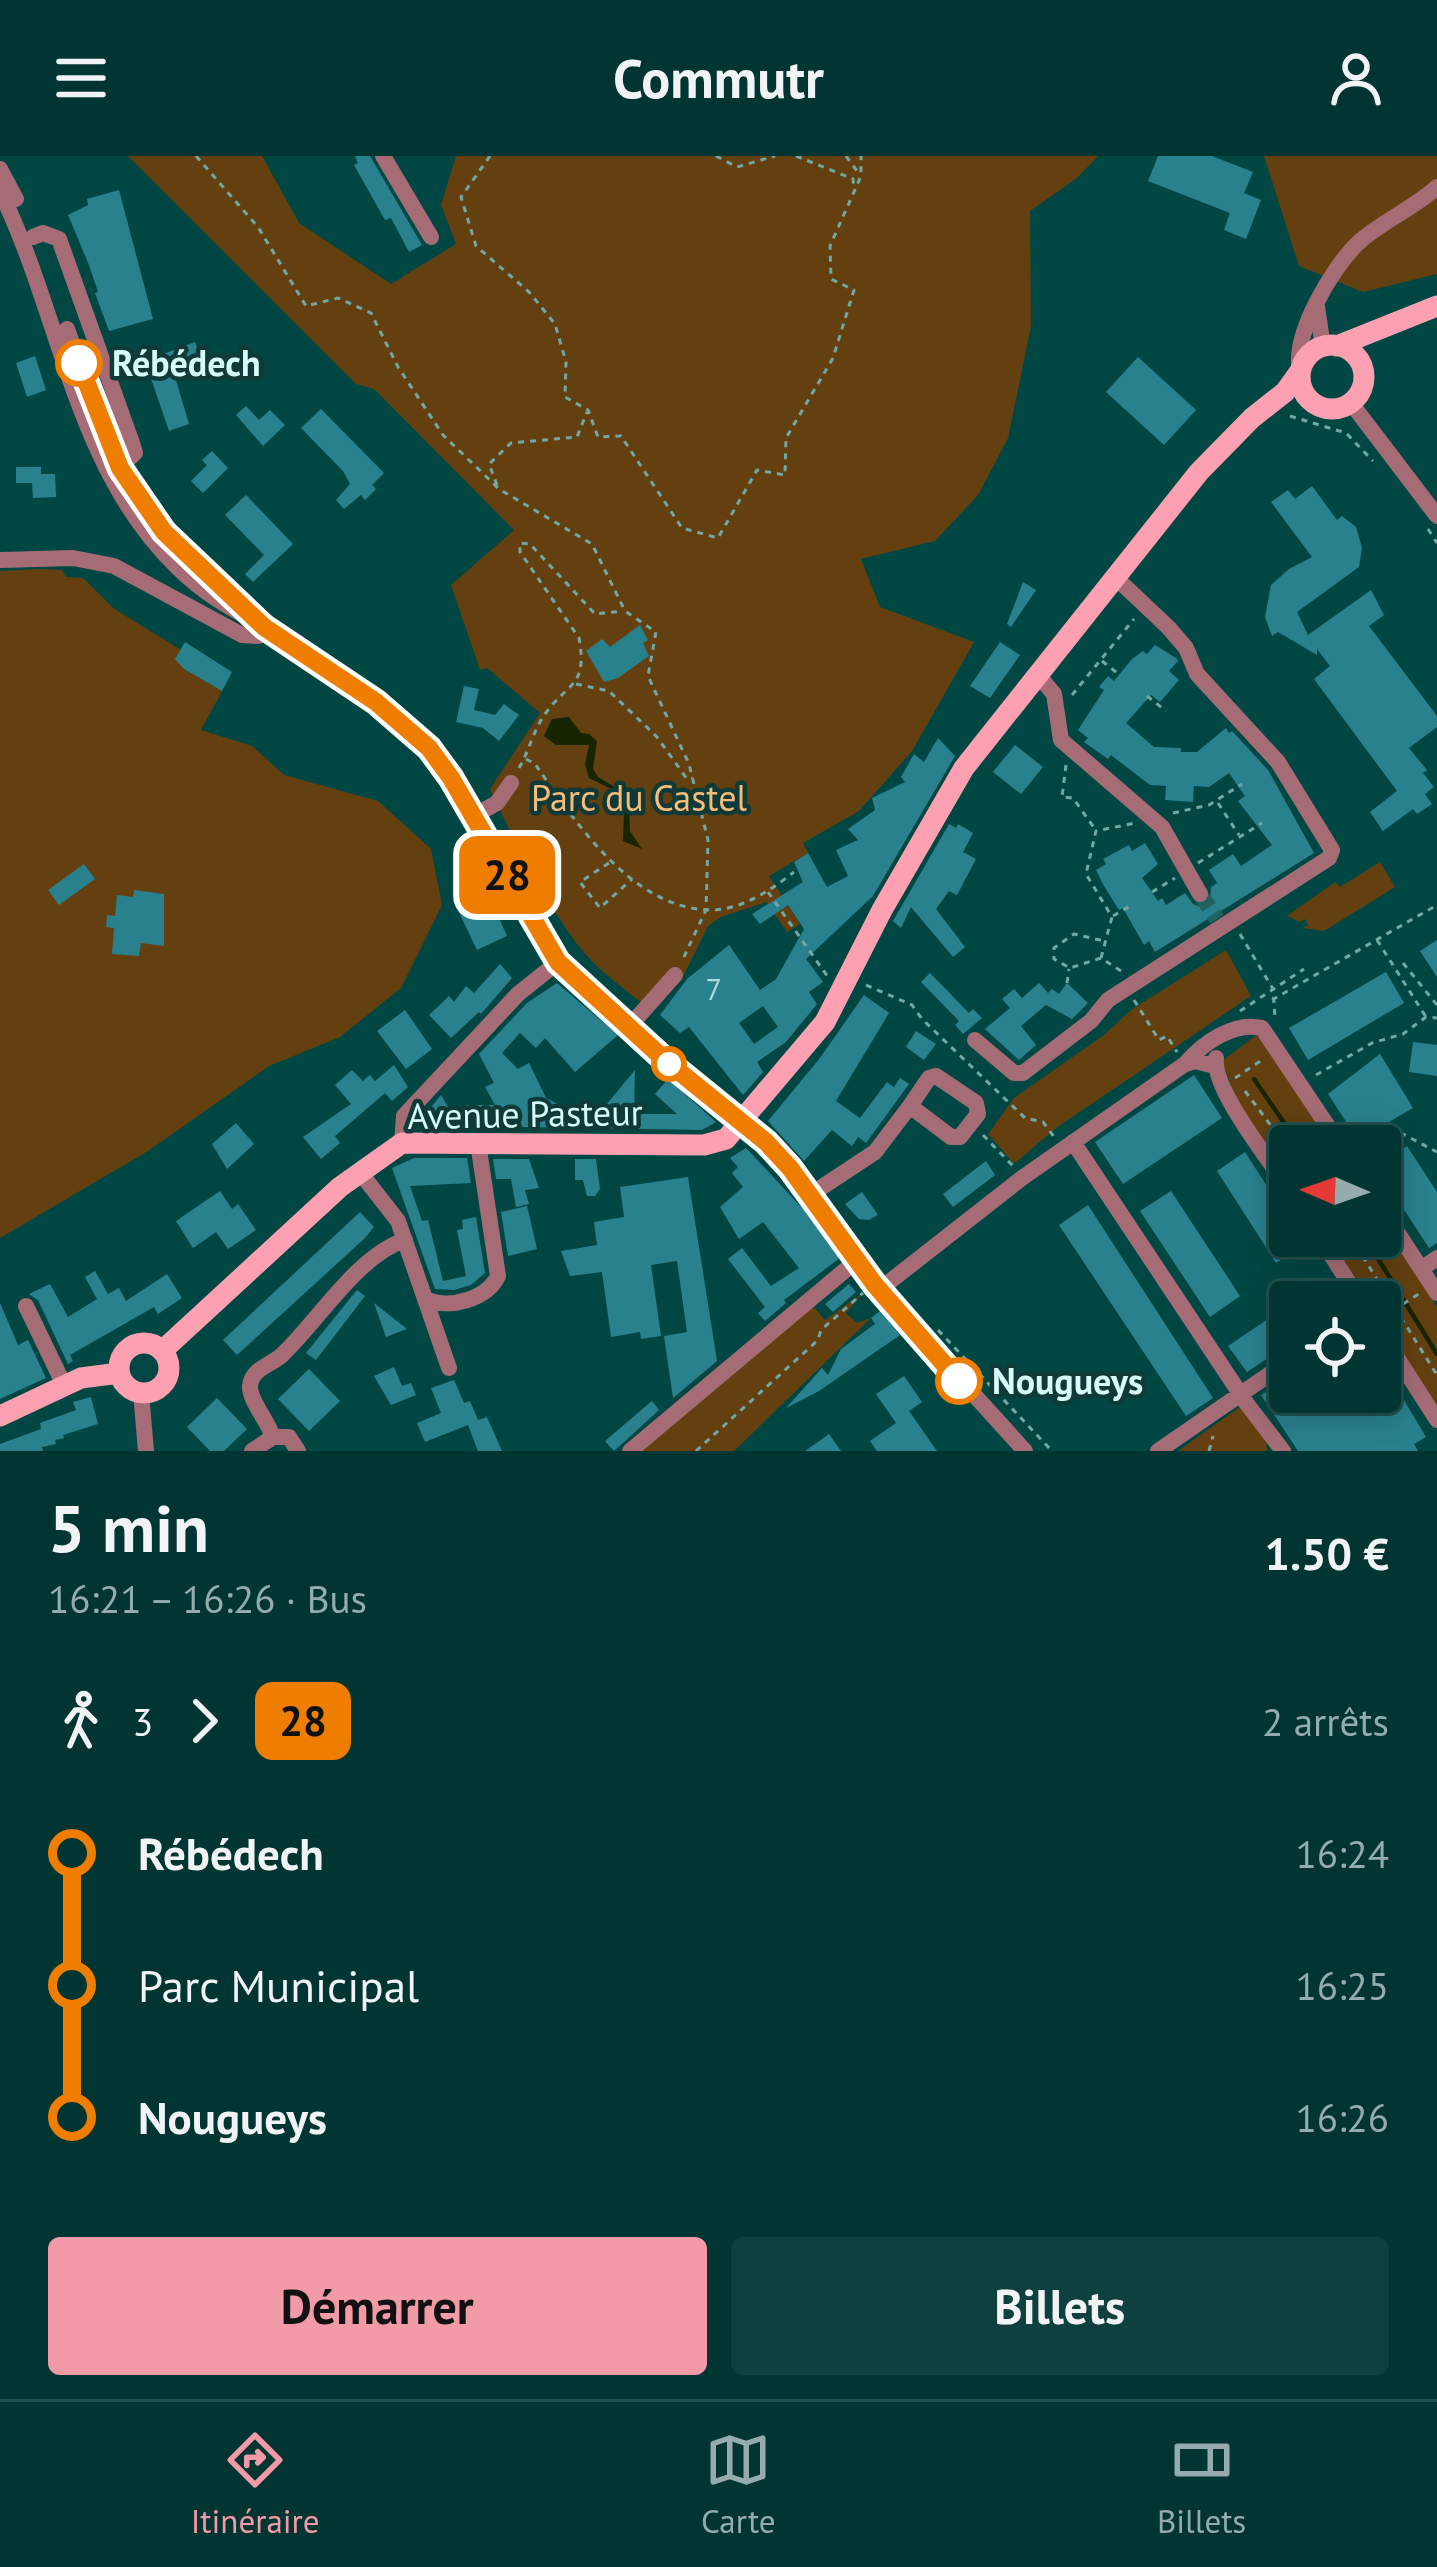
<!DOCTYPE html>
<html lang="fr">
<head>
<meta charset="utf-8">
<style>
  body { margin:0; font-family:"PT Sans",sans-serif; background:#0e403e; color:#f1f3f6; height:100vh; display:flex; flex-direction:column; font-size:45px; white-space:nowrap }
  * { box-sizing:border-box; margin:0 }
  p { font-size:39px; color:#95abac }
  .icon { flex:none; width:66px; height:66px; fill:none; stroke:currentColor; stroke-width:2; stroke-linecap:round; stroke-linejoin:round }
  .map { position:relative; height:1295px; overflow:hidden }
  .panel { display:flex; flex-direction:column; background:#003532; flex:1 }
  .panel>* { flex:none }
  .badge { padding:0 24px; border-radius:18px; font-size:42px; line-height:78px }
  .needle { width:78px; rotate:272deg }
  .buttons { position:absolute; left:1269px; top:969px; display:grid; gap:24px }
  .buttons a { display:grid; place-items:center; width:132px; height:132px; border-radius:12px; background:#003532; box-shadow:0 6px 30px #0003,0 0 0 3px #22504d; font-size:60px }
  .map>.badge { position:absolute; translate:-50% -50%; box-shadow:0 0 0 6px #fff }
  .legs { display:flex; align-items:center; gap:18px; height:132px; padding:0 48px; font-size:39px }
  .legs p { margin-inline-start:auto }
  .overview { display:flex; align-items:center; justify-content:space-between; height:204px; padding:0 48px }
  h1 { font-size:66px; font-weight:700; line-height:90px }
  .cta { display:flex; gap:24px; margin-top:auto; padding:24px 48px }
  .cta a { flex:1; height:138px; border-radius:12px; background:#f39aa9; color:#111; font-size:48px; font-weight:700; line-height:138px; text-align:center }
  .cta a+a { background:#0e403e; color:#f1f3f6 }
  ul { padding:0 48px; list-style:none }
  li { display:flex; align-items:center; gap:42px; height:132px; font-size:45px }
  li i { display:grid; place-items:center; width:18px; height:100%; margin:0 15px; background:currentColor }
  li i::after { content:''; width:30px; height:30px; margin:-15px; border:9px solid; border-radius:50%; background:#003532 }
  li p { margin-inline-start:auto }
  li:first-child i { background:linear-gradient(#0000 50%,currentColor 0) }
  li:last-child i { background:linear-gradient(currentColor 50%,#0000 0) }
  header { display:flex; justify-content:space-between; align-items:center; height:156px; padding:0 48px; background:#003532; font-size:54px; font-weight:700 }
  .menu { display:flex; justify-content:space-around; align-items:center; height:168px; border-top:3px solid #22504d; background:#003532; font-size:33px; color:#95abac }
  .menu a { display:grid; justify-items:center; gap:6px }
  .menu .current { color:#f39aa9 }
  .map>svg:first-child { display:block }
  .green { fill:#644011 }
  .water { fill:#172501 }
  .lines { fill:none; stroke-linecap:round; stroke-linejoin:round }
  .stream { stroke:#172501; stroke-width:4.5 }
  .building { fill:#29818e; fill-rule:evenodd }
  .minor-tunnel { stroke:#20625e; stroke-width:16; stroke-dasharray:16 8; stroke-linecap:butt }
  .path { stroke:#73a8a4; stroke-width:3; stroke-dasharray:6 6; stroke-linecap:butt }
  .minor { stroke:#a56c76; stroke-width:16 }
  .major { stroke:#fda0b1; stroke-width:21 }
  .line-1-casing { stroke:#fff; stroke-width:27 }
  .line-1 { stroke:#ee7d00; stroke-width:18 }
  .stop-1-dot { fill:#fff; stroke:#ee7d00; stroke-width:6 }
  .labels { text-anchor:middle; stroke-width:9; stroke-linejoin:round; paint-order:stroke }
  .number-label { font-size:30px; fill:#acdede }
  .stop-label { font-size:36px; font-weight:bold; fill:#d7fdf9; stroke:#0f3a37; text-anchor:start }
  .park-label { font-size:36px; fill:#f7bc7a; stroke:#0f3a37 }
  .street-label { font-size:36px; fill:#d7fdf9; stroke:#0f3a37 }
</style>
</head>
<body>
<header><svg class="icon" aria-label="menu" viewBox="0 0 24 24"><path d="M4 6h16M4 12h16M4 18h16"/></svg>Commutr<svg class="icon" aria-label="person" viewBox="0 0 24 24"><circle cx="12" cy="8" r="4"/><path d="M4 21q1-7 8-7t8 7"/></svg></header>
<div class="map">
<svg width="1437" height="1295" viewBox="0 0 1437 1295">
  <rect width="100%" height="100%" fill="#004743"/>
  <path class="green" d="M128,0H262L299,67L391,128L456,88L441,49L456,0H1098L1077,22L1030,55L1031,170L1008,282L978,339L935,385L861,403L880,451L974,486L912,595L859,655L803,687L808,697L769,720L800,768L787,776L766,746L721,761L708,770L682,823L647,851C623,832 596,813 577,788C544,744 513,683 490,633L540,557L487,512L480,514L451,429L514,374L374,233L356,228Z
    M1264,0H1437V118L1363,136L1299,110Z
    M41,413L62,414L66,421L83,422L113,452L181,494L184,513L222,535L201,574L252,590L284,619L378,645L431,693L442,749L401,832L340,881L269,910L148,995L0,1082V415Z
    M1380,706L1395,731L1324,775L1303,772L1308,769L1305,763L1300,766L1287,760L1335,726L1340,731Z
    M1226,794L1251,840L1056,972L1014,1008L988,978L1014,942L1104,879L1131,854Z
    M1258,878L1334,990H1290V1027L1238,947L1222,905Z
    M1380,1063L1437,1151V1254L1380,1164V1146H1369L1325,1080H1380Z
    M863,1137L846,1157L857,1167L871,1162L734,1295H635L811,1148L825,1164Z
    M1240,1251L1266,1281L1267,1295H1178Z"/>
  <path class="water" d="M569,561L581,577L589,578L597,585L593,613L598,621L620,634L629,653L630,675L642,693L623,685L624,657L613,634L589,622L585,608L589,589H556L544,580L552,563Z"/>
  <g class="lines">
    <path class="stream" d="M1254,923L1300,990
      M1364,1080L1437,1198"/>
  </g>
  <path class="building" d="M355,0H370L422,89L409,96L391,62L385,64L354,9L358,7Z
    M1158,0H1212L1253,16L1244,37L1261,44L1246,83L1224,74L1230,57L1148,25Z
    M119,34L153,163L109,175L95,137L98,136L89,109L68,59L88,49L87,43Z
    M195,186L204,211L175,221L189,268L169,275L145,205Z
    M35,200L46,234L27,241L16,207Z
    M1138,201L1196,254L1164,289L1106,236Z
    M246,250L259,264L270,254L285,269L263,290L236,259Z
    M321,253L384,317L372,329L376,333L365,344L361,339L344,353L336,344L350,328L343,315L301,272Z
    M212,295L228,312L203,337L191,325L207,309L202,304Z
    M16,311H41V318H55L56,341L33,342L32,327H16Z
    M1312,330L1337,364L1342,360L1356,371L1362,392L1359,411L1297,456L1308,479L1371,434L1384,459L1369,470L1437,560V571L1409,592L1427,614L1423,617L1434,631L1425,638L1432,648L1417,658L1413,653L1383,675L1370,656L1397,635L1314,523L1330,510L1317,493V499L1278,476L1272,480L1265,461L1271,429L1289,413L1312,401L1271,346L1288,334L1295,343Z
    M246,339L293,388L253,426L245,418L264,399L225,359Z
    M1023,426L1036,434L1011,471L1007,468Z
    M640,469L648,484L643,487L649,500L618,522L604,526L586,495L602,483L610,491Z
    M185,486L232,516L222,535L184,513L175,503Z
    M1000,486L1020,499L990,542L970,530Z
    M1155,489L1176,502L1178,505L1169,515L1179,524L1160,546L1151,539L1126,567L1154,591L1181,592V596H1197L1226,572L1229,577L1232,575L1268,614L1314,697L1155,796L1149,785L1144,789L1123,752L1119,754L1104,730L1096,714L1106,708L1103,703L1129,689L1132,695L1145,687L1158,708L1142,722L1158,745L1162,742L1166,749L1185,737L1193,748L1201,751L1210,745L1211,731L1217,727L1209,714L1233,698L1241,710L1272,689L1238,645L1245,640L1229,617L1209,631L1194,630L1193,646L1165,644L1166,630L1150,629L1111,599L1108,603L1084,586L1088,582L1078,574L1104,534L1099,531L1108,520L1114,525L1132,503L1143,495L1147,498Z
    M464,530L479,533L474,554L495,559L504,548L519,559L499,585L483,572L456,566Z
    M938,582L955,600L873,740L806,803L823,826L809,836L817,848L786,886L757,906L763,916L743,939L689,871L680,877L660,859L687,823L729,789L760,834L776,823L804,773L788,749L760,768L752,758L803,726L794,706L808,697L827,731L848,720L836,694L858,684L848,673L875,654L872,642L905,626L901,621L914,598L924,606ZM763,850L778,871L754,888L739,867Z
    M1015,589L1043,611L1021,638L993,616Z
    M949,668L956,672L958,668L973,677L963,696L976,703L957,739L949,735L936,753L965,791L953,801L911,751L901,772L893,765Z
    M84,708L95,723L59,749L48,734Z
    M484,729L507,780L477,794L453,744Z
    M134,734L164,738V790L141,787L139,800L112,798L114,772L106,771L107,759L115,760L117,739L133,741Z
    M1437,784V821L1420,795Z
    M500,808L512,822L481,858L479,856L451,882L429,859L449,840L454,846L466,830L474,837Z
    M1386,816L1404,847L1308,904L1289,872Z
    M930,817L969,857L973,853L982,862L963,878L955,869L959,865L921,826Z
    M557,827L618,879L575,916L545,882L536,892L520,877L502,897L518,913L529,907L546,942L573,956L572,949H606L635,914L634,958H677L655,938L668,923L716,966L702,974L465,970V949H495L485,931L494,927L479,898L527,847Z
    M1039,827L1048,837L1052,833L1059,838L1067,827L1088,847L1072,863L1046,849L1021,870L1036,889L1019,904L985,873L1010,852L1002,843L1014,833L1022,842Z
    M864,839L889,857L836,945L860,962L887,926L894,931L900,922L909,928L866,987L858,981L852,990L832,974L804,1005L768,965L820,902Z
    M405,854L432,893L406,913L377,875Z
    M916,875L936,888L924,904L906,891Z
    M1413,886L1437,889V920L1409,916Z
    M1380,898L1413,952L1358,984L1328,938Z
    M394,909L408,931L392,945L385,937L335,980L340,987L321,1003L303,981L351,948L335,929L352,914L363,925L370,919L375,925Z
    M1194,919L1222,962L1123,1028L1095,986Z
    M441,939L451,956L433,966V970H416Z
    M236,967L254,988L227,1013L212,988Z
    M1407,990L1437,1036V1087L1429,1092L1380,1017V1008Z
    M746,992L803,1053L840,1102L784,1144L786,1147L765,1165L758,1157L765,1151L728,1103L742,1092L771,1130L799,1112L763,1066L739,1083L720,1051L743,1031L732,1017L738,1011L730,1002Z
    M1245,996L1290,1066V1080H1299L1305,1089L1276,1107L1217,1015Z
    M414,1002H467L471,1027L410,1030L422,1065L428,1064L443,1125L466,1120L457,1074L463,1073L462,1064L476,1061L485,1117L471,1129L454,1134L435,1133L392,1012Z
    M493,1003H529L539,1032L525,1034L529,1048L516,1051L511,1023H496Z
    M575,1003H596L600,1033L595,1040H587L583,1024H575Z
    M986,1005L995,1019L953,1051L943,1038Z
    M688,1021L717,1205L673,1242L664,1180L687,1176L677,1105L651,1109L661,1180L641,1183L640,1176L611,1181L602,1116L570,1120L561,1095L597,1089L594,1066L624,1061L620,1031Z
    M220,1035L232,1053L238,1048L256,1074L228,1093L216,1076L193,1092L176,1065Z
    M1171,1035L1240,1140L1210,1161L1140,1055Z
    M862,1036L878,1059L869,1064L859,1063L845,1048Z
    M1088,1049L1213,1242L1186,1260L1059,1069Z
    M527,1050L537,1093L508,1100L501,1056Z
    M360,1056L374,1071L365,1082L237,1199L223,1184Z
    M95,1115L108,1138L119,1132L126,1145L167,1118L182,1142L158,1158L154,1151L70,1199L73,1205L68,1208L38,1144L29,1138L50,1128L68,1161L97,1143L85,1121Z
    M1326,1123L1341,1146H1293L1308,1135Z
    M849,1128L856,1136L833,1156L825,1148Z
    M357,1134L365,1140L316,1204L306,1197Z
    M0,1147L18,1189L28,1184L46,1222L0,1243Z
    M374,1147L407,1173L386,1181Z
    M1290,1148V1187L1247,1216L1228,1190Z
    M880,1155L900,1179L819,1235L786,1252L822,1212L828,1219L841,1193L875,1168L871,1162Z
    M394,1211L402,1230L411,1227L416,1239L391,1249L374,1220Z
    M309,1213L340,1245L309,1275L278,1243Z
    M1389,1219L1426,1281L1414,1288L1418,1295H1298L1261,1239L1290,1220V1236H1314L1330,1259L1364,1236H1380V1225Z
    M904,1220L922,1246L909,1255L937,1295H877L870,1285L896,1267L876,1238Z
    M454,1224L464,1247L470,1245L478,1264L487,1261L502,1295H478L468,1269L425,1286L417,1267L441,1257L431,1232Z
    M91,1241L98,1268L63,1279L64,1282L55,1284L56,1288L42,1291L43,1295H0V1288L41,1273L40,1267L76,1254L73,1246Z
    M217,1242L247,1273L224,1295H210L187,1271Z
    M652,1245L659,1254L614,1295L605,1285Z
    M829,1278L841,1295H805Z"/>
  <g class="lines">
    <path class="minor-tunnel" d="M1200,738L1217,763"/>
    <path class="path" d="M196,0L258,71L306,150L338,142L371,157L398,211L443,279L499,333L592,388L625,455L656,476L648,520L689,608L708,684L706,754L682,805
      M490,0L461,41L476,90L529,136L555,168L566,206L565,241L588,254L598,281L621,280L682,372L718,382L757,314L785,319L786,282L833,202L854,134L831,123L830,90L861,20V0
      M716,0L737,11L775,0
      M796,0L853,23L854,34
      M846,0L860,19
      M1290,260L1346,277L1373,305
      M497,329L489,308L511,287L577,281L587,256
      M1428,373L1437,387
      M1102,505L1121,520
      M576,528L609,535L657,581L687,623L692,622
      M1072,539L1134,463
      M1147,540L1166,555
      M526,603L535,608C574,664 631,752 709,754C740,755 771,734 794,716
      M1066,609L1062,641L1073,642L1095,673
      M519,612C529,595 534,573 545,558C568,526 588,531 579,482L520,396V387L530,388L595,458L623,455
      M1218,647L1239,679
      M1173,657L1209,649L1242,628
      M609,707L580,726L600,752L632,723
      M1198,707L1262,667
      M768,736L828,821
      M1152,736L1175,722
      M1113,760L1130,750
      M1240,778L1273,833L1275,861
      M1377,784L1426,861
      M1101,802L1070,812L1054,803V792L1074,778L1104,785
      M1403,807L1437,849
      M1121,815L1101,802L1112,761L1086,718L1096,675L1135,667
      M1067,827L1069,813
      M866,829L912,849L922,863L1025,962L1043,966L1055,982
      M1134,844L1159,884L1167,880L1177,896
      M1272,844L1437,749
      M1240,855L1304,813
      M1316,919L1372,887L1403,878L1426,861L1437,862
      M1235,922L1262,904
      M1245,935L1290,995
      M983,979L1014,1011
      M1380,992L1403,978L1437,996
      M1350,1080L1437,1219
      M1383,1161L1420,1137
      M938,1174L1052,1295
      M696,1295L818,1184L821,1174L863,1137
      M1209,1295L1213,1280"/>
    <path class="minor" d="M383,0L431,81
      M0,13L16,43
      M0,35C61,159 75,313 178,412C209,442 232,452 268,473C335,514 404,558 451,622L564,814L666,905L766,986L790,1013L879,1134L1025,1295
      M33,81L43,77L59,83L132,287L135,297L115,315
      M1317,151L1323,191
      M67,173C96,255 121,332 182,397C206,422 236,440 259,466
      M1300,215C1292,179 1332,112 1358,87C1382,65 1413,53 1437,31
      M1351,247L1437,360
      M0,404L73,402L114,410L242,479L258,480L264,471
      M1038,519L1054,538L1061,584L1162,671L1200,738
      M473,660L497,647L511,627
      M628,872L675,819
      M975,884L1014,917H1023L1091,865L1108,844L1329,702L1332,694L1278,606L1197,518L1186,492L1169,472L1115,421
      M1216,902C1212,933 1271,1006 1290,1035
      M1185,908C1203,887 1234,865 1262,872L1341,990
      M1073,986L1247,1248L1283,1295
      M402,987L404,960L518,838L558,806
      M359,1015L398,1065L449,1212
      M810,1039L875,996L910,950L951,981H960L978,958L976,947L936,920L929,922L910,950
      M1380,1050L1437,1137
      M1319,1080L1361,1146
      M1421,1113L1437,1102
      M879,1134L1022,1022L1185,908L1195,905L1215,910
      M426,1143C449,1154 487,1143 498,1120L478,987
      M26,1150L64,1229
      M1380,1175L1437,1264
      M141,1237L146,1295
      M273,1281C268,1265 249,1244 250,1230C251,1213 271,1209 282,1199C318,1165 358,1099 405,1084
      M252,1295L273,1281H289L298,1295
      M630,1295L856,1105
      M1158,1295L1290,1204"/>
    <path class="major" d="M1300 221a32 32 0 1 1 64 0a32 32 0 1 1-64 0Z
      M1337,190L1437,150
      M119 1212a25 25 0 1 1 50 0a25 25 0 1 1-50 0Z
      M162,1195L340,1031L402,987L704,989L726,983L825,866L882,754L964,612L1199,316L1252,262L1285,236L1300,215
      M0,1260L81,1222L119,1217"/>
  </g>
  <g class="lines">
    <g class="line-1-casing">
      <path id="line-1" d="M79,207L120,312L164,376L264,471L376,546L429,592L451,622L558,806L666,905L766,986L790,1012L875,1129L959,1225"/>
    </g>
    <use href="#line-1" class="line-1"/>
  </g>
  <g class="stop-1-dot">
    <circle cx="79" cy="207" r="21"/>
    <circle cx="669" cy="908" r="15"/>
    <circle cx="959" cy="1225" r="21"/>
  </g>
  <g class="labels">
    <g class="number-label">
      <text x="714" y="844">7</text>
    </g>
    <g class="stop-label">
      <text x="112" y="220">Rébédech</text>
      <text x="992" y="1238">Nougueys</text>
    </g>
    <g class="park-label">
      <text x="639" y="655">Parc du Castel</text>
    </g>
    <g class="street-label">
      <text transform="translate(525 958) rotate(-1)" y="13">Avenue Pasteur</text>
    </g>
  </g>
</svg>
<div class="buttons">
<a><svg class="needle" viewBox="-14 -14 28 28"><path d="M0-13l5 13h-10z" fill="#e53935"/><path d="M0 13l5-13h-10z" fill="#95abac"/></svg></a>
<a><svg class="icon" aria-label="locate" viewBox="0 0 24 24"><circle cx="12" cy="12" r="6"/><path d="M12 2v4M12 18v4M2 12h4M18 12h4"/></svg></a>
</div>
<b class="badge" style="left:507px;top:719px;background:#ee7d00;color:#111">28</b>
</div>
<section class="panel">
<div class="overview"><div><h1>5 min</h1><p>16:21 – 16:26 · Bus</p></div><b>1.50 €</b></div>
<div class="legs"><svg class="icon" aria-label="walk" viewBox="0 0 24 24"><circle cx="13" cy="4" r="2"/><path d="M13 8l-2 6 4 7M11 14l-3 7M7 12l3-4h3l4 4"/></svg>3<svg class="icon" aria-label="forward" viewBox="0 0 24 24"><path d="M9 5l7 7-7 7"/></svg><b class="badge" style="background:#ee7d00;color:#111">28</b><p>2 arrêts</p></div>
<ul>
<li><i style="color:#ee7d00"></i><b>Rébédech</b><p>16:24</p></li>
<li><i style="color:#ee7d00"></i><span>Parc Municipal</span><p>16:25</p></li>
<li><i style="color:#ee7d00"></i><b>Nougueys</b><p>16:26</p></li>
</ul>
<div class="cta"><a>Démarrer</a><a>Billets</a></div>
</section>
<nav class="menu">
<a class="current"><svg class="icon" aria-label="directions" viewBox="0 0 24 24"><path d="M12 3l9 9-9 9-9-9zM9 14v-3h6M13 9l2 2-2 2"/></svg>Itinéraire</a>
<a><svg class="icon" aria-label="map" viewBox="0 0 24 24"><path d="M3 6l6-2 6 2 6-2v14l-6 2-6-2-6 2zM9 4v14M15 6v14"/></svg>Carte</a>
<a><svg class="icon" aria-label="tickets" viewBox="0 0 24 24"><path d="M3 7h18v10H3zM15 7v10"/></svg>Billets</a>
</nav>
</body>
</html>
